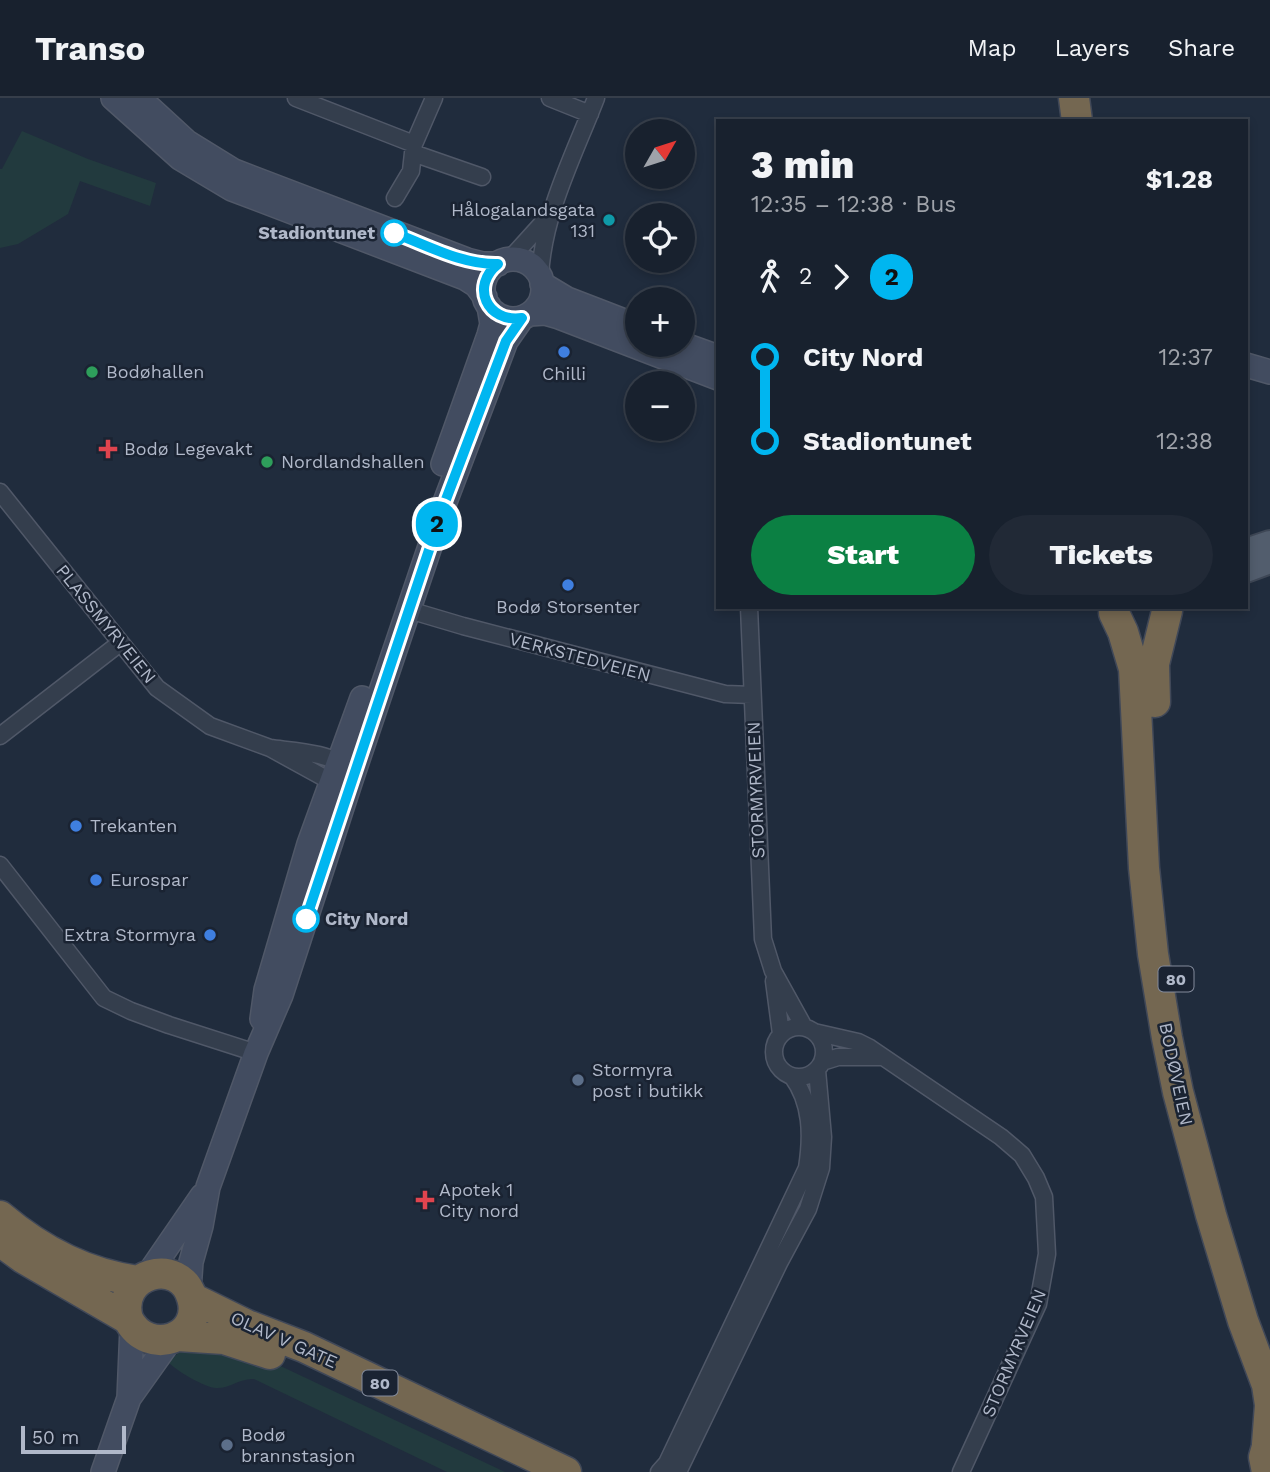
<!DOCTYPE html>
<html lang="en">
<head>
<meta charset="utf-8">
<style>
  body { margin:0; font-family:"Work Sans",sans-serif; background:#212936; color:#f1f3f6; height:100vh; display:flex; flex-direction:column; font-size:26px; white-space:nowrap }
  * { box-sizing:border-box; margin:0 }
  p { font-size:23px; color:#9fa3aa }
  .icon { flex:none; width:38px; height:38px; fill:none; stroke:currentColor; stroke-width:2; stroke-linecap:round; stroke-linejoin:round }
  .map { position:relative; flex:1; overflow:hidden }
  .details { position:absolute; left:716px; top:21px; width:532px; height:490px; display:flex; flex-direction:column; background:#18212e; border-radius:0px; box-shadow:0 4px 10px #0003,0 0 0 2px #363e4a }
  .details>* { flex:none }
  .badge { padding:0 14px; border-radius:23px; font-size:24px; line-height:46px }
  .needle { width:46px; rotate:51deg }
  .buttons { position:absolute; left:625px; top:21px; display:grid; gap:14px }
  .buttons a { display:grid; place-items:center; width:70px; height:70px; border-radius:50%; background:#18212e; box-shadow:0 4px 10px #0003,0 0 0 2px #363e4a; font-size:35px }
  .scale { position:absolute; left:21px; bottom:18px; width:105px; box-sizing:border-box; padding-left:7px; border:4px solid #b0b8c9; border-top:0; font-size:19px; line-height:24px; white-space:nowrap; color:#b0b8c9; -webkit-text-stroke:5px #1a2332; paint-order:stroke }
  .map>.badge { position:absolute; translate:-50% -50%; box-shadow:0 0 0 4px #fff }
  .legs { display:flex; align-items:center; gap:10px; height:77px; padding:0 35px; font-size:23px }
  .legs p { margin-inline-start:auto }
  .headline { display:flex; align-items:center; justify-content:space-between; height:119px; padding:0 35px }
  h1 { font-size:38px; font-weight:800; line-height:52px }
  .action { display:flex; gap:14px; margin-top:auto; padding:14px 35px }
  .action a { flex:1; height:80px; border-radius:42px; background:#0b8043; color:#fff; font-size:28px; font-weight:800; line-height:80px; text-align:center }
  .action a+a { background:#212936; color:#f1f3f6 }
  ul { padding:0 35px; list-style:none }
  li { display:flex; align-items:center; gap:24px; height:84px; font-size:26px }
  li i { display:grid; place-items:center; width:10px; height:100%; margin:0 9px; background:currentColor }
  li i::after { content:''; width:18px; height:18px; margin:-9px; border:5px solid; border-radius:50%; background:#18212e }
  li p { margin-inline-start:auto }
  li:first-child i { background:linear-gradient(#0000 50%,currentColor 0) }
  li:last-child i { background:linear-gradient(currentColor 50%,#0000 0) }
  header { display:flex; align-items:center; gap:42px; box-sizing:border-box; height:98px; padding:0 35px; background:#18212e; border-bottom:2px solid #363e4a }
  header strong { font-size:33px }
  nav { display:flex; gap:38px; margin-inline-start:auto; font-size:24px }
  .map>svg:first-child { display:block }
  .green { fill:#223a3e }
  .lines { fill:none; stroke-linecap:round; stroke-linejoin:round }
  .street-casing { stroke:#505868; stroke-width:19 }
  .secondary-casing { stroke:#505868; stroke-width:26 }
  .primary-casing { stroke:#3e4756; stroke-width:28 }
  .highway-casing { stroke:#404858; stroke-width:33 }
  .street { stroke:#343e4d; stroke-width:16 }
  .secondary { stroke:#424c60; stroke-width:23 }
  .primary { stroke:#525d6d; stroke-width:24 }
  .highway { stroke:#746751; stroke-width:30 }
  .line-1-casing { stroke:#fff; stroke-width:16 }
  .line-1 { stroke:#00b6f0; stroke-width:10 }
  .culture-dot { fill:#0f9aa8; stroke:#1a2332; stroke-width:2.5 }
  .stop-1-dot { fill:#fff; stroke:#00b6f0; stroke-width:3.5 }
  .shop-dot { fill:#3f7fe0; stroke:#1a2332; stroke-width:2.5 }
  .leisure-dot { fill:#2e9e5b; stroke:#1a2332; stroke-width:2.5 }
  .health-dot { fill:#e0444e; stroke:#1a2332; stroke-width:2.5 }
  .service-dot { fill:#5c6f8a; stroke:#1a2332; stroke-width:2.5 }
  .labels { text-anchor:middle; stroke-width:5; stroke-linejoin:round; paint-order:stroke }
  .shield { fill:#1a2332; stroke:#838b9c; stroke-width:2 }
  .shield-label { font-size:16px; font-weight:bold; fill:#b0b8c9 }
  .poi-label { font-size:18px; fill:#b0b8c9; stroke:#1a2332; text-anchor:start }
  .stop-label { font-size:18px; font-weight:bold; fill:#b0b8c9; stroke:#1a2332; text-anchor:end }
  .street-label { font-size:18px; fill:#b0b8c9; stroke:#1a2332 }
</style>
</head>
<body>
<header>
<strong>Transo</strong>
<nav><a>Map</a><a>Layers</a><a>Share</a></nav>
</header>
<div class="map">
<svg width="1270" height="1374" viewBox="0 0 1270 1374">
  <rect width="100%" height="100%" fill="#202c3d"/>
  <path class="green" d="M22,33L88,61L156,85L150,108L80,83L68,116L18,146L0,150V71H2Z
    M193,1250L272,1264L505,1374H447L254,1281C240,1280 231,1290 217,1290C207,1291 175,1272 168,1264L183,1251Z"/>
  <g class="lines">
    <g class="street-casing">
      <path id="street" d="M296,0L414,46
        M550,0L590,16
        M413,55L482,79
        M395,100L411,73L414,46L434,0
        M509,162L548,119
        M540,178C543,116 574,57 596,0
        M0,394L157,590L210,628L270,650L330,683H341
        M749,509L763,841L773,873L804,929
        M409,512L463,528L725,596L752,597
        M0,638L120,545
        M270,650C289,653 334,654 344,671
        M0,767L104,900L131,913L169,927L256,955
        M774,883L781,936
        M774 954a25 25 0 1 1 50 0a25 25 0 1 1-50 0Z
        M814,934L858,944L870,950L1001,1039L1022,1057L1036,1080L1044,1099L1047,1156L1038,1206L961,1374
        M822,964L838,959H881
        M659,1374L667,1365L807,1070C812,1038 812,1005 792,978
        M678,1374L779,1165L808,1111L821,1070L823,1039L817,972"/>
    </g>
    <g class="secondary-casing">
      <path id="secondary" d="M113,0L180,60L232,91L465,180L476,187L485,199
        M139,0L187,44L234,73L467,162L483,166H498
        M483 191a30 30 0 1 1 60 0a30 30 0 1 1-60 0Z
        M542,186L567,201L637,228
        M530,216L545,215L559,219L718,280
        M682,246L718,259
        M1246,267L1270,274
        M443,366L489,237L492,226L489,208
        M262,921L266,892L309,746L362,600
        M147,1178L202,1098
        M189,1192L191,1164L201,1128L208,1089L256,955L281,897L351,682L445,404L506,243L522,220
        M129,1300L132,1229
        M103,1374L129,1300L171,1241"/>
    </g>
    <g class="primary-casing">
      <path id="primary" d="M1246,453L1270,445
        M1246,472L1270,463"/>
    </g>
    <g class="highway-casing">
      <path id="highway" d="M1074,0L1077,23
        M1114,515L1123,534L1134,571L1144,770L1153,856L1167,940L1178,994L1211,1117L1243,1223L1267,1287L1270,1307L1267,1346
        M1155,604L1154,566L1167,513
        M0,1118C40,1152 86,1176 138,1183
        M0,1143L23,1160L128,1221C148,1260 204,1240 192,1200C180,1157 115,1175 128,1221
        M192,1200L247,1227L304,1249L566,1374
        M178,1238L224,1241L270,1256
        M1267,1374L1264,1359L1270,1338"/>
    </g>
    <use href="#street" class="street"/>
    <use href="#secondary" class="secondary"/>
    <use href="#primary" class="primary"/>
    <use href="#highway" class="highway"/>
  </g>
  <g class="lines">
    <g class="line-1-casing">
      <path id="line-1" d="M306,821L445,404L506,243L522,220C487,225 470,188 498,166C462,167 427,147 394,135"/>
    </g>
    <use href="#line-1" class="line-1"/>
  </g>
  <circle class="culture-dot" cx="609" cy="122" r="7"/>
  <g class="stop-1-dot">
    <circle cx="394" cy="135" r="12"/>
    <circle cx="306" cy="821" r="12"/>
  </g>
  <g class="shop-dot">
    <circle cx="564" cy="254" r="7"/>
    <circle cx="568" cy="487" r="7"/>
    <circle cx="76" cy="728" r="7"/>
    <circle cx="96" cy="782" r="7"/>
    <circle cx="210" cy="837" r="7"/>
  </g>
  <g class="leisure-dot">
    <circle cx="92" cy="274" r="7"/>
    <circle cx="267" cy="364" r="7"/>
  </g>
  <g class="health-dot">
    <path d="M104.5 340.5h7v7h7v7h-7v7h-7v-7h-7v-7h7z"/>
    <path d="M421.5 1091.5h7v7h7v7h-7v7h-7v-7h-7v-7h7z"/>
  </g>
  <g class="service-dot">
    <circle cx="578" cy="982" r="7"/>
    <circle cx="227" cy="1347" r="7"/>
  </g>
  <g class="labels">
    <g class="shield">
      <rect x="1158.5" y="868.5" width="35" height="25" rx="5"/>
      <rect x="362.5" y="1272.5" width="35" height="25" rx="5"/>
    </g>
    <g class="shield-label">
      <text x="1176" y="887">80</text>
      <text x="380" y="1291">80</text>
    </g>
    <g class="poi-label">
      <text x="595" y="118" text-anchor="end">Hålogalandsgata<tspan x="595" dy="21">131</tspan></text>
      <text x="106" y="280">Bodøhallen</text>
      <text x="564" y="282" text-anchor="middle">Chilli</text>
      <text x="124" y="357">Bodø Legevakt</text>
      <text x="281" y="370">Nordlandshallen</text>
      <text x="568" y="515" text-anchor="middle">Bodø Storsenter</text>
      <text x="90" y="734">Trekanten</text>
      <text x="110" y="788">Eurospar</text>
      <text x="196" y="843" text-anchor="end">Extra Stormyra</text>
      <text x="592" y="978">Stormyra<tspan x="592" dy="21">post i butikk</tspan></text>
      <text x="439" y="1098">Apotek 1<tspan x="439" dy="21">City nord</tspan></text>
      <text x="241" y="1343">Bodø<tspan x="241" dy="21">brannstasjon</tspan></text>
    </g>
    <g class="stop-label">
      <text x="375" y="141">Stadiontunet</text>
      <text x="325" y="827" text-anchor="start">City Nord</text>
    </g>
    <g class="street-label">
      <text transform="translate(106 526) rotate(51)" y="6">PLASSMYRVEIEN</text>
      <text transform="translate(580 559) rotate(15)" y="6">VERKSTEDVEIEN</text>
      <text transform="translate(756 692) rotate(-92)" y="6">STORMYRVEIEN</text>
      <text transform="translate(1176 976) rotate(78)" y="6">BODØVEIEN</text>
      <text transform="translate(284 1242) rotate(24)" y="6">OLAV V GATE</text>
      <text transform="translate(1014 1255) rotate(-67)" y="6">STORMYRVEIEN</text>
    </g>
  </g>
</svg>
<div class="buttons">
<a><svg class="needle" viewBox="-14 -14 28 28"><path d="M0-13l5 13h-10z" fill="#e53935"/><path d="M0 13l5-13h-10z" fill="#9fa3aa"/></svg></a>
<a><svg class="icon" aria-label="locate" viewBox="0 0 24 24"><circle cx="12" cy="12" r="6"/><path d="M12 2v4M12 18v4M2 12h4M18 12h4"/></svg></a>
<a>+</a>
<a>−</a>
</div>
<div class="scale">50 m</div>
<b class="badge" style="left:437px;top:426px;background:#00b6f0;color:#111">2</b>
<section class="details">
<div class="headline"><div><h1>3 min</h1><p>12:35 – 12:38 · Bus</p></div><b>$1.28</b></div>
<div class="legs"><svg class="icon" aria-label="walk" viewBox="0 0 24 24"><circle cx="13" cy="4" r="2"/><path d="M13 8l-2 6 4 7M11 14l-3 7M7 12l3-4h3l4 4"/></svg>2<svg class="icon" aria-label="forward" viewBox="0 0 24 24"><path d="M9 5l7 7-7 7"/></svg><b class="badge" style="background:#00b6f0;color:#111">2</b></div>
<ul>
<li><i style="color:#00b6f0"></i><b>City Nord</b><p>12:37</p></li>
<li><i style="color:#00b6f0"></i><b>Stadiontunet</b><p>12:38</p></li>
</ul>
<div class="action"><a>Start</a><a>Tickets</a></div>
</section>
</div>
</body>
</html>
